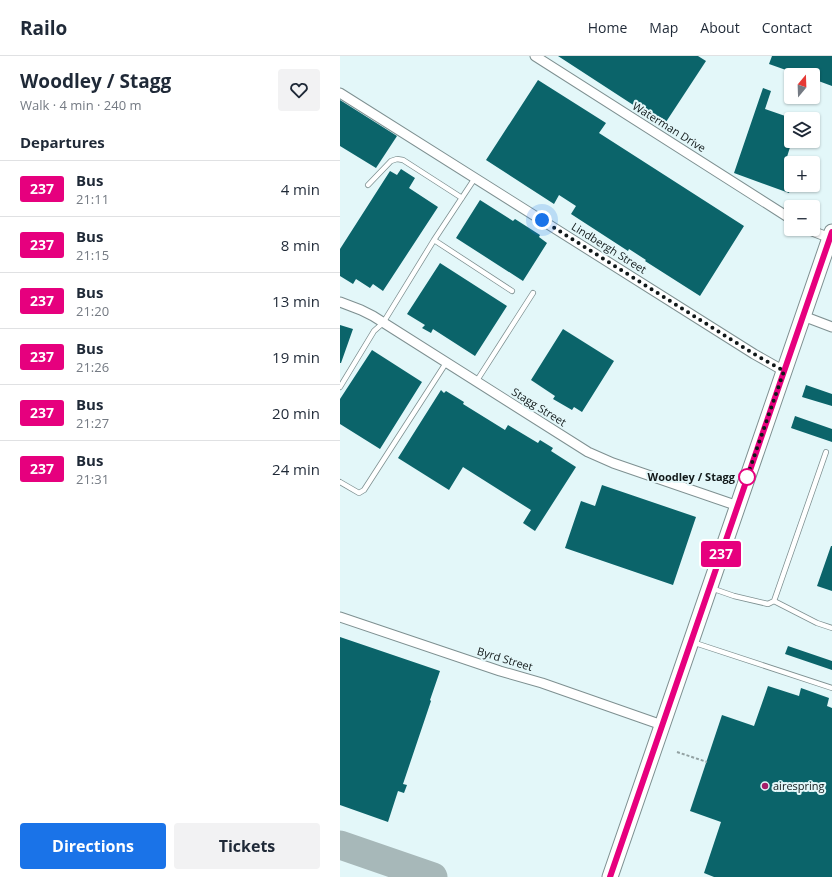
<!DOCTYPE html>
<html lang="en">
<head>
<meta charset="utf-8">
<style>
  body { margin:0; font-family:"Open Sans",sans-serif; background:#f2f2f3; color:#1f2937; height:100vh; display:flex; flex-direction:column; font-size:15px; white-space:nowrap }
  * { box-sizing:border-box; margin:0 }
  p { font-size:13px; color:#747a83 }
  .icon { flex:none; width:22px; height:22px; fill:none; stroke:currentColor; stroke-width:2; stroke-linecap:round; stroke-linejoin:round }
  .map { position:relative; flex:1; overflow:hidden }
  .panel { display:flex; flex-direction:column; background:#fff; width:340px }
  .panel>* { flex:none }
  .badge { padding:0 8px; border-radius:3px; font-size:14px; line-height:26px }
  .needle { width:26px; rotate:19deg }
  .tools { position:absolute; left:444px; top:12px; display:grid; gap:8px }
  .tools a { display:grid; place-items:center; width:36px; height:36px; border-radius:4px; background:#fff; box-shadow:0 1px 3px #0004; font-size:20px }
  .you { position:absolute; width:20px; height:20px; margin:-10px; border:3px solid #fff; border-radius:50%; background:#1a73e8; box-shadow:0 0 0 6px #1a73e833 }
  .map>.badge { position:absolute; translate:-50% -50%; box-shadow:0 0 0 2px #fff }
  h2 { padding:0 20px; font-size:15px; line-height:36px }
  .round { display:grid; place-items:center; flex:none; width:42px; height:42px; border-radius:4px; background:#f2f2f3 }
  .headline { display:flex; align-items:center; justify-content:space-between; height:68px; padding:0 20px }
  h1 { font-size:19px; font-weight:700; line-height:30px }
  .primary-button { display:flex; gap:8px; margin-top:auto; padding:8px 20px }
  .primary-button a { flex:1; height:46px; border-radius:4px; background:#1a73e8; color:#fff; font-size:16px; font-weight:700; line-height:46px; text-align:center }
  .primary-button a+a { background:#f2f2f3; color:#1f2937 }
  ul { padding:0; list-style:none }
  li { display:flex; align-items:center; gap:12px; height:56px; padding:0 20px; border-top:1px solid #e0e1e3 }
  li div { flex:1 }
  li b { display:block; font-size:15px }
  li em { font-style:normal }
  li .badge { min-width:44px; font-weight:700; text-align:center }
  header { display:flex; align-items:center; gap:24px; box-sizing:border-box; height:56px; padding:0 20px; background:#fff; border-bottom:1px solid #e0e1e3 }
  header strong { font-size:19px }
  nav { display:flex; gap:22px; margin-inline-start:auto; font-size:14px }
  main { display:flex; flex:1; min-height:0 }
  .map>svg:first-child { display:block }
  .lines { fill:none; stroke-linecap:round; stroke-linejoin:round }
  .taxiway { stroke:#a7b8b9; stroke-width:29 }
  .building { fill:#0b646a }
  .service-casing { stroke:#7e9091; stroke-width:6 }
  .minor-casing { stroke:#7e9091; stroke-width:11 }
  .primary-casing { stroke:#7e9091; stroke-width:17 }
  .path { stroke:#92a1a2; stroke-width:2; stroke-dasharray:3 2; stroke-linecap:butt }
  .service { stroke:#fff; stroke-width:4.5 }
  .minor { stroke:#fff; stroke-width:9 }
  .primary { stroke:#fff; stroke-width:15 }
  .line-casing { stroke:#fff; stroke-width:9 }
  .line { stroke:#e6007e; stroke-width:6 }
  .walk { stroke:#111819; stroke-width:4; stroke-dasharray:0 7.2 }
  .stop-dot { fill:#fff; stroke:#e6007e; stroke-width:2 }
  .poi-dot { fill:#a41e69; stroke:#e3f7f9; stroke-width:1.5 }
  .labels { text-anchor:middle; stroke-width:4; stroke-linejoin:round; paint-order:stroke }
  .street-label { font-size:11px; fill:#111819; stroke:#e3f7f9 }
  .stop-label { font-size:11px; font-weight:bold; fill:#111819; stroke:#e3f7f9; text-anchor:end }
  .poi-label { font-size:11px; fill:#111819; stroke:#e3f7f9; text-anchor:start }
</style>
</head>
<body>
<header>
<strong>Railo</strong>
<nav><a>Home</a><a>Map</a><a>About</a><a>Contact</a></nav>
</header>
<main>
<section class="panel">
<div class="headline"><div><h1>Woodley / Stagg</h1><p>Walk · 4 min · 240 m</p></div><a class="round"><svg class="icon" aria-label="heart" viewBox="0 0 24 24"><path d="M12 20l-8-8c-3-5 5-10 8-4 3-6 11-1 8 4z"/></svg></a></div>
<h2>Departures</h2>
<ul>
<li><span class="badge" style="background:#e6007e;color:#fff">237</span><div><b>Bus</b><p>21:11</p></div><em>4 min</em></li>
<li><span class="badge" style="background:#e6007e;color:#fff">237</span><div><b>Bus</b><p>21:15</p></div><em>8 min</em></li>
<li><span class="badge" style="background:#e6007e;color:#fff">237</span><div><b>Bus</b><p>21:20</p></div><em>13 min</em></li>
<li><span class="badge" style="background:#e6007e;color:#fff">237</span><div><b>Bus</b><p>21:26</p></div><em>19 min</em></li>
<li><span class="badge" style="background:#e6007e;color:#fff">237</span><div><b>Bus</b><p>21:27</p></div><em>20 min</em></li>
<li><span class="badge" style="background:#e6007e;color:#fff">237</span><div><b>Bus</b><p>21:31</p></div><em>24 min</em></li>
</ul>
<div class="primary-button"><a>Directions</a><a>Tickets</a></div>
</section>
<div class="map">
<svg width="492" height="821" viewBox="0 0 492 821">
  <rect width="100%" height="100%" fill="#e3f7f9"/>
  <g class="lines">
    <path class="taxiway" d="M0,789L93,821"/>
  </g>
  <path class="building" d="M218,0H358L366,5L324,69Z
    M432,0H492V30L473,23V19H460L429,8Z
    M198,24L266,67L259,77L404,170L360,240L305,205L306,204L289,193L288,195L231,158L236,150L219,139L214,148L146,104Z
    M423,32L431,35L425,53L451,62V88L446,104L451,106V131L449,137L394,117Z
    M0,44L57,80L36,112L0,90Z
    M61,113L75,122L69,132L98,151L43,235L33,228L30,232L16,223L13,228L0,220V193L50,115L57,119Z
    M140,144L173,165L175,163L200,179L199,181L207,187L183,225L116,182Z
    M100,207L167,250L135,300L93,273L91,277L82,272L85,269L67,258Z
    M0,269L13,273L1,307H0Z
    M223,273L274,305L242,356L234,351L232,354L213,343L215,340L191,324Z
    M32,294L82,326L40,393L0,368V343Z
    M466,329L492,338V350L462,341Z
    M101,334L104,337L106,335L124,346L123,348L165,374L168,369L198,387L200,384L213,392L211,395L236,411L195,475L183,467L191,454L123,411L109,434L58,402Z
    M455,360L492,373V386L451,372Z
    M262,429L356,461L333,529L225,492L241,445L255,450Z
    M491,490H492V535L477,530Z
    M0,581L100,615L90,644L91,645L63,728L67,729L64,737L58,735L48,766L0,749Z
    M448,590L492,605V614L445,598Z
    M428,630L459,640L461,632L489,642L487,650L492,652V821H374L364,817L381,766L350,755L382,659L414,670Z"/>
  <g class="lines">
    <g class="service-casing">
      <path id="service" d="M28,129L51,105L57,103L63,104L122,142
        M94,184L135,122
        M136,326L193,237
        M0,331L34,275L43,267L94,184L172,235
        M0,426L19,437L24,434L106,307
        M371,532L394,540L428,548L434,545L486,396
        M434,545L477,567L492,572
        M352,586L492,632"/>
    </g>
    <g class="minor-casing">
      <path id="minor" d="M195,0L451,163
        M0,37L414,298L444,315
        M467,173L490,182
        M0,246L21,254L33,260L248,396L273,407L398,450
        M463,260L492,271
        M0,561L160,615L202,627L322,669"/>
    </g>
    <g class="primary-casing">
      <path id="primary" d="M270,821L492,176"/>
    </g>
    <path class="path" d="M337,696L367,706"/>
    <use href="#service" class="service"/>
    <use href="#minor" class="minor"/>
    <use href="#primary" class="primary"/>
  </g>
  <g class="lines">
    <g class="line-casing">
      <path id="line" d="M270,821L492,176"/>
    </g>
    <use href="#line" class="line"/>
    <path class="walk" d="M202,164L414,298L444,315L407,421"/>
  </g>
  <circle class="stop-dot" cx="407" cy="421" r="8"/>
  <circle class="poi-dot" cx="425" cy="730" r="4"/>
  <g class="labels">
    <g class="street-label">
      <text transform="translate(329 71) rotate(32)" y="4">Waterman Drive</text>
      <text transform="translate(269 192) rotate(32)" y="4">Lindbergh Street</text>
      <text transform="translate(199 351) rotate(32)" y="4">Stagg Street</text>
      <text transform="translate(165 603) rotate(17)" y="4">Byrd Street</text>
    </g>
    <g class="stop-label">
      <text x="395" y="425">Woodley / Stagg</text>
    </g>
    <g class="poi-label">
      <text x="433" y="734">airespring</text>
    </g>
  </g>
</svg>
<div class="tools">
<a><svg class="needle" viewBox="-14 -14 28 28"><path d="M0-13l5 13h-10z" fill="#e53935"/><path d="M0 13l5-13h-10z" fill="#747a83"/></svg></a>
<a><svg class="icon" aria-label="layers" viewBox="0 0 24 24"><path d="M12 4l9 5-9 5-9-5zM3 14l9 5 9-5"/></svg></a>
<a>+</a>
<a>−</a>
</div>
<div class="you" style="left:202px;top:164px"></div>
<b class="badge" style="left:381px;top:498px;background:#e6007e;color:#fff">237</b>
</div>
</main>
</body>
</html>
